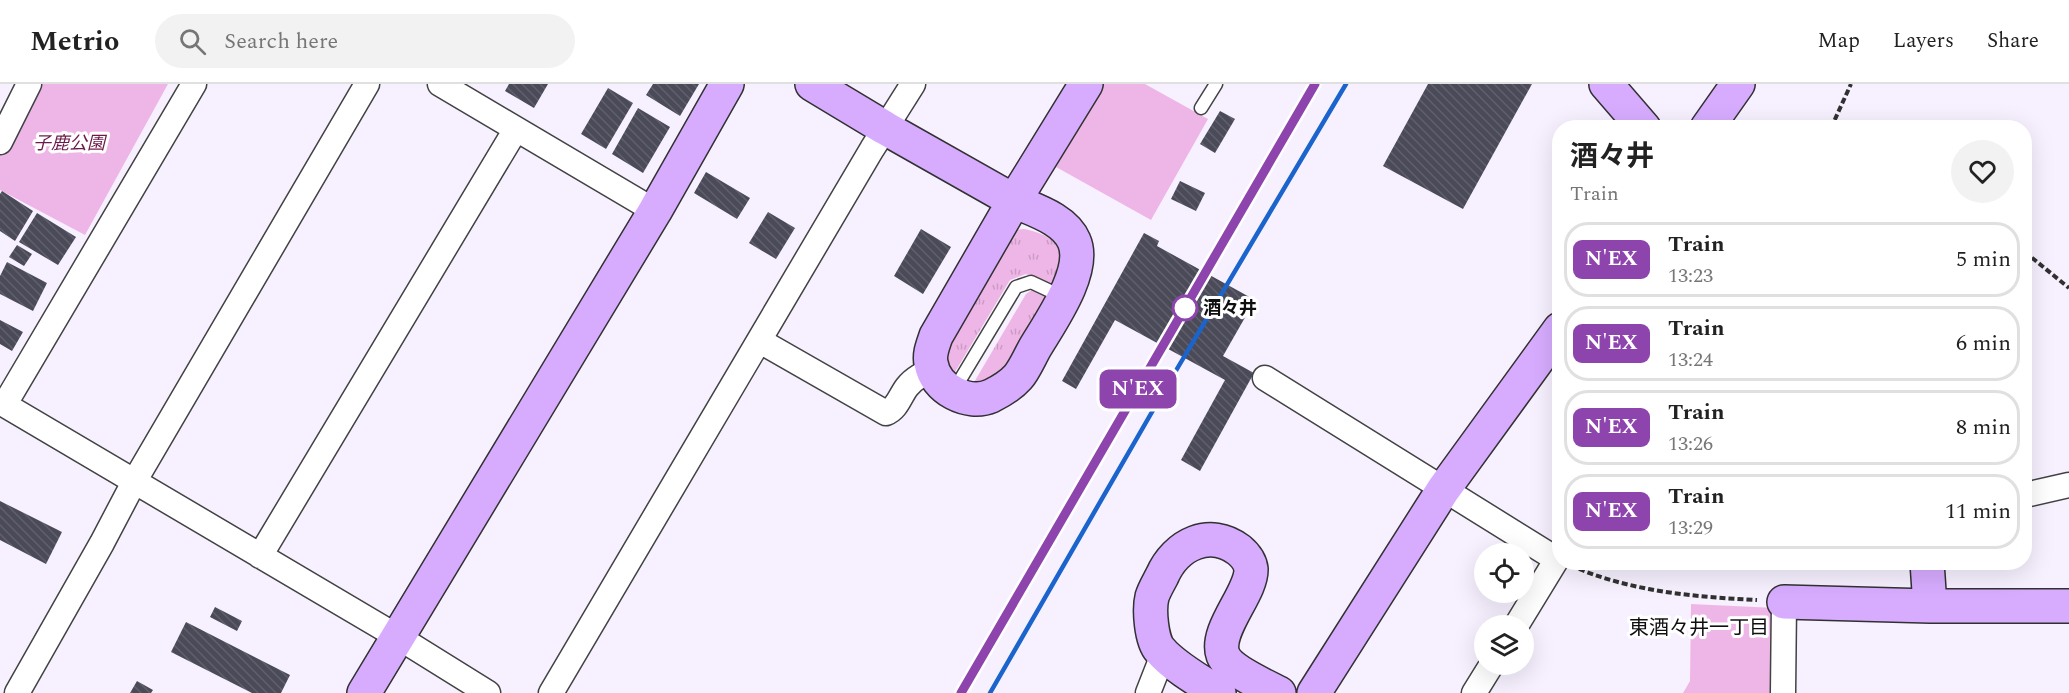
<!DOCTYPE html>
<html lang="en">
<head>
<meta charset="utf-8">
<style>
  body { margin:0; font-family:Spectral,"Noto Sans JP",serif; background:#f2f2f2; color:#222; height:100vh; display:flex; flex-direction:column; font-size:22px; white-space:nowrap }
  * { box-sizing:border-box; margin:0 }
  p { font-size:20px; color:#767676 }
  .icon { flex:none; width:33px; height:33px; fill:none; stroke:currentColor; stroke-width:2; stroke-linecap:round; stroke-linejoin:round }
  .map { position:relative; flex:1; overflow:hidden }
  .drawer { position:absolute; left:1552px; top:36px; width:480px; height:450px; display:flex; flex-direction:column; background:#fff; border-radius:24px; box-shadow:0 6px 24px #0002 }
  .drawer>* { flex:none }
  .badge { padding:0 12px; border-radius:9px; font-size:21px; line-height:39px }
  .fabs { position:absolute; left:1474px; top:459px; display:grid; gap:12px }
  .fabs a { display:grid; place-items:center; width:60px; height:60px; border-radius:50%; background:#fff; box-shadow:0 6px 24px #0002; font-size:30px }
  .map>.badge { position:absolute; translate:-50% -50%; box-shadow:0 0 0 3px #fff }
  .round { display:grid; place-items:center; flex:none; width:63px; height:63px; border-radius:32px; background:#f2f2f2 }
  .summary { display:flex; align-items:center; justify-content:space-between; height:102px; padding:0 18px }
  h1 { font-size:28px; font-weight:700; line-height:45px }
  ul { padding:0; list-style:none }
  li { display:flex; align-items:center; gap:18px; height:75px; margin:0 12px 9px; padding:0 6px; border:3px solid #e0e0e0; border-radius:24px }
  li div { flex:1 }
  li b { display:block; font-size:22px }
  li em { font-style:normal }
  li .badge { min-width:66px; font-weight:700; text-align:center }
  header { display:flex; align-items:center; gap:36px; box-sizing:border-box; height:84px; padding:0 30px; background:#fff; border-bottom:2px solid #e0e0e0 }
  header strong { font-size:28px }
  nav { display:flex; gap:33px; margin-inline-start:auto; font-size:21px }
  .search { width:420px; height:54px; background:#f2f2f2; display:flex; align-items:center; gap:15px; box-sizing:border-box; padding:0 21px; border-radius:33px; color:#767676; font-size:22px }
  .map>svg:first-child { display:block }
  .grass { fill:url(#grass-tufts) }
  .park { fill:#eeb6e7 }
  .building { fill:url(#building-back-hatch) }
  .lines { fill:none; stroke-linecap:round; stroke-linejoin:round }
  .lane-casing { stroke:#424242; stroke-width:15 }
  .street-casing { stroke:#424242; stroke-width:27 }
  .secondary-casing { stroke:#313131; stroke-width:36 }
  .path { stroke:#313131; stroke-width:4; stroke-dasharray:6 3; stroke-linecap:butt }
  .lane { stroke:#fff; stroke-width:12 }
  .street { stroke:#fff; stroke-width:24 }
  .secondary { stroke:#d7acff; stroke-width:33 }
  .rail { stroke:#1a64cc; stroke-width:4.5 }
  .line-casing { stroke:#fff; stroke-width:14 }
  .line { stroke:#8e44ad; stroke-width:9 }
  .stop-dot { fill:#fff; stroke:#8e44ad; stroke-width:3 }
  .labels { text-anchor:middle; stroke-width:6; stroke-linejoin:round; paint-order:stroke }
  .park-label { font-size:18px; font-style:italic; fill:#6d1949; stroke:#fff }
  .stop-label { font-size:18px; font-weight:bold; fill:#0f0f0f; stroke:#fff; text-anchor:start }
  .neighbourhood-label { font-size:20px; fill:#0f0f0f; stroke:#fff }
</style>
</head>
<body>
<header>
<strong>Metrio</strong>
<div class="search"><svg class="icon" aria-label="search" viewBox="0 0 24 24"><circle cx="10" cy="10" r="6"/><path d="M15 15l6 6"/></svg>Search here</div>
<nav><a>Map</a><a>Layers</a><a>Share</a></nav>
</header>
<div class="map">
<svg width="2069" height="609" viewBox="0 0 2069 609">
  <defs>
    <pattern id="grass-tufts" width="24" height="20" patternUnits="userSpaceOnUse" patternTransform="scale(1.5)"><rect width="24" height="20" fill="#eeb6e7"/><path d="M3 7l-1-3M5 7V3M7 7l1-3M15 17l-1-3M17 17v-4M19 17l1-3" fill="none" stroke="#cb9bc5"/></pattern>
    <pattern id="building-back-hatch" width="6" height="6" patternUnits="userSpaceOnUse" patternTransform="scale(1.5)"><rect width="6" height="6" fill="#4a4a59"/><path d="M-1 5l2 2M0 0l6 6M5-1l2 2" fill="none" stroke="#60606c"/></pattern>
  </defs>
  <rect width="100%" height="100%" fill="#f7f1ff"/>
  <path class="grass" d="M1024,145C1039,148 1063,156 1062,176C1061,184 1054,196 1052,203L1026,190L1010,196L952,293L942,268L1013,146Z
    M1033,205L1050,212L1013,278L997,293L973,300L1026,210Z"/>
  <path class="park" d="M35,0H168L85,151L0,106V64Z
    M1102,0H1145L1208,35L1151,136L1056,83Z
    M1691,520L1776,524L1774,609H1683L1690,597Z"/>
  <path class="building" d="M509,0H548L534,24L505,7Z
    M653,0H699L680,32L646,11Z
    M1428,0H1532L1463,125L1383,82Z
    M608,4L633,19L606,65L581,50Z
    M638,24L670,43L643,89L612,70Z
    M1220,27L1235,35L1215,69L1200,60Z
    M706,88L750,114L737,135L694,109Z
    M1180,97L1205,109L1196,127L1171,115Z
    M2,107L33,127L15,157L0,147V110Z
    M768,128L795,144L776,175L749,159Z
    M37,129L76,153L58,181L19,158Z
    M921,145L951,163L923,210L894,192Z
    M1144,149L1159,157L1157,162L1255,216L1223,272L1254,289L1200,387L1181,376L1225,296L1115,236L1076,305L1062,297Z
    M17,161L32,170L24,182L9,173Z
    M7,178L47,199L33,227L0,210V192Z
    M0,236L23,248L12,267L0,260Z
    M0,417L62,448L46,480L0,456Z
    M215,523L242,537L237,547L210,533Z
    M186,538L290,591L281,609H252L171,568Z
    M137,597L153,606L151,609H130Z"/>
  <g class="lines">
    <g class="lane-casing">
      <path id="lane" d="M1201,24L1216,0
        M954,306L1016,203L1031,198L1063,213"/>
    </g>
    <g class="street-casing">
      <path id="street" d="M440,0L655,127
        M0,58L29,0
        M760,257L886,329C897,325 900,312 907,303C914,294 923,290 932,286
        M1265,294L1556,475
        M0,318L398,553L488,609
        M5,320L194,0
        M2025,411L2069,401
        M260,472L516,45
        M1516,542L1560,470
        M17,609L102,459L134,398L367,0
        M551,609L872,65L913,0
        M1148,609L1159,581L1161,567
        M1474,609L1492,580
        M1783,609L1784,518"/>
    </g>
    <g class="secondary-casing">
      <path id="secondary" d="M812,0L885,44L1014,117L1086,0
        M1606,0L1644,44
        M1707,44L1738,0
        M1014,117C1034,126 1065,135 1074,157C1087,186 1051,237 1036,262C1030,272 1025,285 1018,293C1011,301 1001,307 991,312C968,322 935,305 931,279C929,270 933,261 936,252Z
        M1927,478L1930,522
        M1784,518L1930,522H2069
        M364,609L655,127L727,0
        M1219,609C1201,598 1173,582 1160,566C1151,556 1149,525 1152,513C1154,506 1159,498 1162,492C1176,460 1210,444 1239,466C1245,471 1250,477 1251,485C1252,509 1214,546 1223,571C1229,586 1265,602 1279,609
        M1314,609L1443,406L1560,245"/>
    </g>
    <path class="path" d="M1831,44L1851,0
      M2025,168L2069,204
      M1579,485C1636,508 1696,513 1757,516"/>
    <use href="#lane" class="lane"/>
    <use href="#street" class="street"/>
    <use href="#secondary" class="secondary"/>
    <path class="rail" d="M961,609L1315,0
      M990,609L1171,295L1346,0"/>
  </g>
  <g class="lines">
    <g class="line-casing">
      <path id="line" d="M961,609L1315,0"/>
    </g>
    <use href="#line" class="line"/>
  </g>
  <circle class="stop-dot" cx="1185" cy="224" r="12"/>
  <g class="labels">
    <g class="park-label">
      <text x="69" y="65">子鹿公園</text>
    </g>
    <g class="stop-label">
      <text x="1203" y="230">酒々井</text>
    </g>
    <g class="neighbourhood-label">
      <text x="1699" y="550">東酒々井一丁目</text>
    </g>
  </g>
</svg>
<div class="fabs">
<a><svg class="icon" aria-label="locate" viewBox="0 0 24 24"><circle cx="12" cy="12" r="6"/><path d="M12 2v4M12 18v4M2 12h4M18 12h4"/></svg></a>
<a><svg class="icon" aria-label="layers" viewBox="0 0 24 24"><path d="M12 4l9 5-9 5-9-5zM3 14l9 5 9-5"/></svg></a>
</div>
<b class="badge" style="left:1138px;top:305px;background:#8e44ad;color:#fff">N'EX</b>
<section class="drawer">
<div class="summary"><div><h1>酒々井</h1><p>Train</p></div><a class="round"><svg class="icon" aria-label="heart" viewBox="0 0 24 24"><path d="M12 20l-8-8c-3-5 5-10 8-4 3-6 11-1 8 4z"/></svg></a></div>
<ul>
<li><span class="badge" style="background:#8e44ad;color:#fff">N'EX</span><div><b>Train</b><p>13:23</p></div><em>5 min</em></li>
<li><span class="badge" style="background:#8e44ad;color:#fff">N'EX</span><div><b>Train</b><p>13:24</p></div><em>6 min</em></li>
<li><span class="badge" style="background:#8e44ad;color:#fff">N'EX</span><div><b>Train</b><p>13:26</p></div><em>8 min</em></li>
<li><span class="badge" style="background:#8e44ad;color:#fff">N'EX</span><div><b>Train</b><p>13:29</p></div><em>11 min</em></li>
</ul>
</section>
</div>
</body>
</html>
